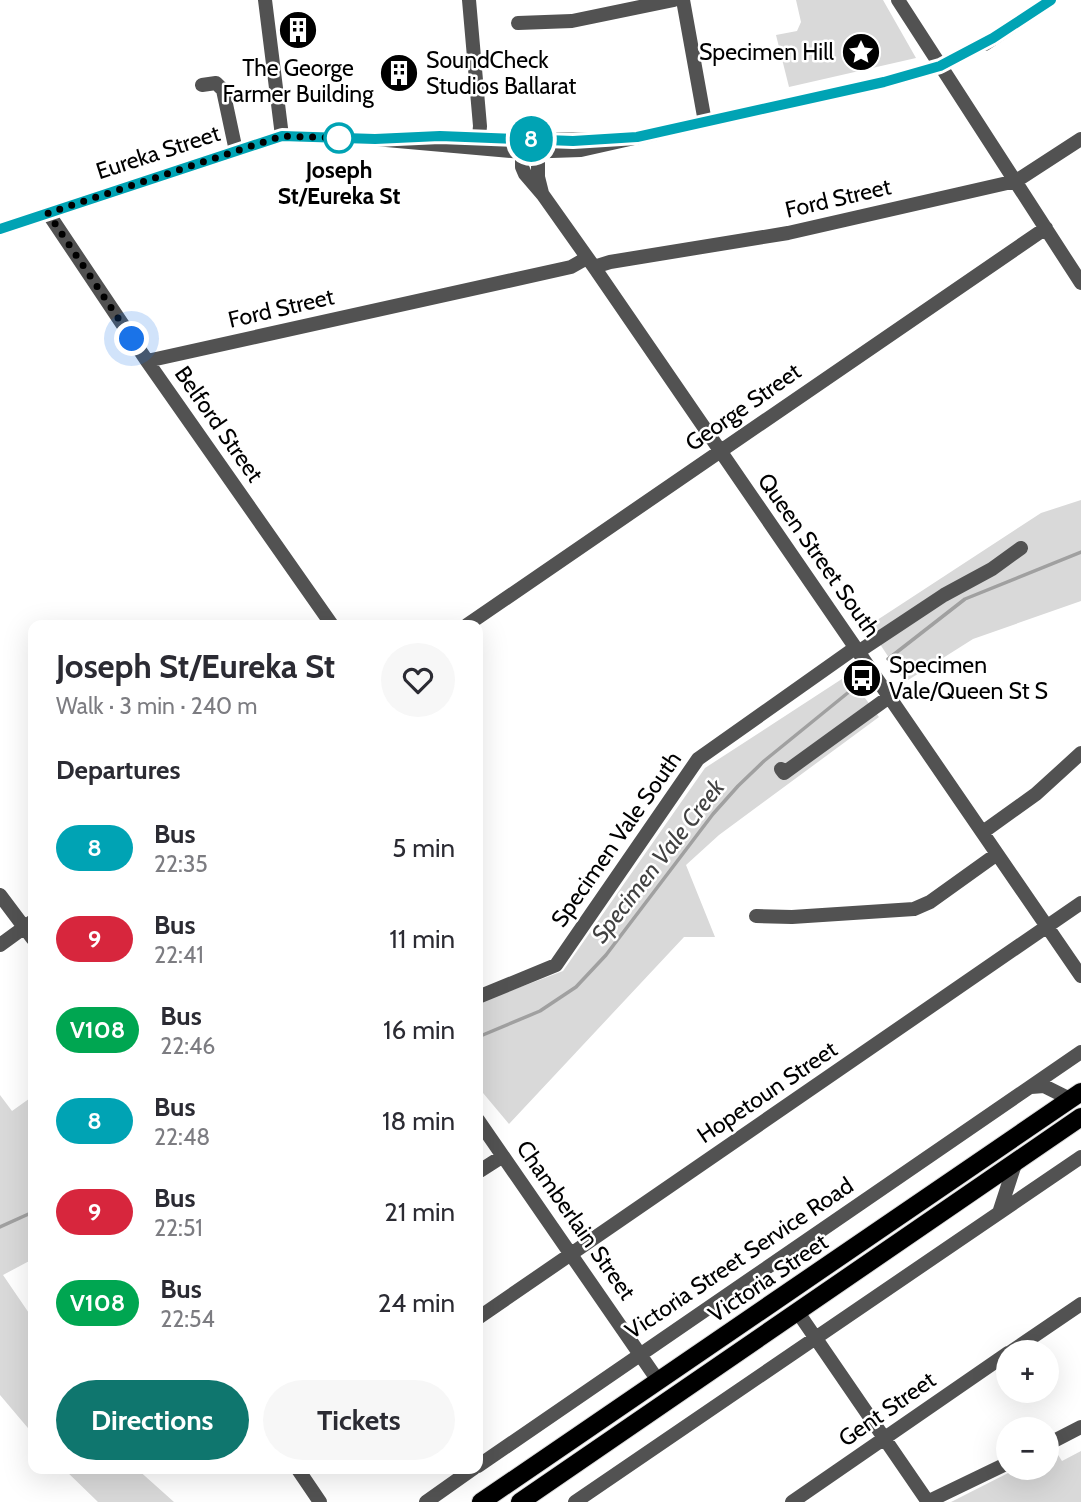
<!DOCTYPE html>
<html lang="en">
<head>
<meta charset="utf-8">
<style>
  body { margin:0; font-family:Cabin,sans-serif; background:#f7f7f7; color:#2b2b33; height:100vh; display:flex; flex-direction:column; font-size:26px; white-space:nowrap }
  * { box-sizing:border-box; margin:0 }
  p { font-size:23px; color:#7c7c81 }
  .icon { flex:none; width:38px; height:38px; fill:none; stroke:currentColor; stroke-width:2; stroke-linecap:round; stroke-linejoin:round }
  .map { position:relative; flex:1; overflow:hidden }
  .sheet { position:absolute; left:28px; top:620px; width:455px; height:854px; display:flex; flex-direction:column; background:#fff; border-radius:14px; box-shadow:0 7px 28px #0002 }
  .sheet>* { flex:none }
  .badge { padding:0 14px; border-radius:23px; font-size:24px; line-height:46px }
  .tools { position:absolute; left:996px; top:1340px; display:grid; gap:14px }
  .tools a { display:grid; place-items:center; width:63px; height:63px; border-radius:50%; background:#fff; box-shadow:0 7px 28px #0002; font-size:35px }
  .you { position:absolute; width:35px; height:35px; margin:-18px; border:5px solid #fff; border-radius:50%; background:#1a73e8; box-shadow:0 0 0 10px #1a73e833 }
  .map>.badge { position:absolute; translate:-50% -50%; box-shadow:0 0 0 4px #fff }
  h2 { padding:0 28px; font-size:26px; line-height:63px }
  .round { display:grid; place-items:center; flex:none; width:74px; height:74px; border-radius:37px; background:#f7f7f7 }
  .headline { display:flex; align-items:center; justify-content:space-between; height:119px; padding:0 28px }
  h1 { font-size:33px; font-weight:700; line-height:52px }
  .action { display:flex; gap:14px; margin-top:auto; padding:14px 28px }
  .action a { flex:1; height:80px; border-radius:42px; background:#0f766e; color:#fff; font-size:28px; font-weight:700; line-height:80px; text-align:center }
  .action a+a { background:#f7f7f7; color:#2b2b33 }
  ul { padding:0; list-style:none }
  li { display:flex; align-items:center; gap:21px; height:91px; padding:0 28px }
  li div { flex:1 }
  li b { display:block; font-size:26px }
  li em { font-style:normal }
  li .badge { min-width:77px; font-weight:700; text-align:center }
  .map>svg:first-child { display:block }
  .green { fill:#d9d9d9 }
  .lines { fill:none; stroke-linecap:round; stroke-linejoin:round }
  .stream { stroke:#a0a0a0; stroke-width:3.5 }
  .major-casing { stroke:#dbdbdb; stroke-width:20 }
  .minor { stroke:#525252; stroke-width:14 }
  .major { stroke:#000; stroke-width:18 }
  .line-casing { stroke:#fff; stroke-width:16 }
  .line { stroke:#00a3b4; stroke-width:10 }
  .walk { stroke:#000; stroke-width:7; stroke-dasharray:0 12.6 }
  .stop-dot { fill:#fff; stroke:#00a3b4; stroke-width:3.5 }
  .labels { text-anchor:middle; stroke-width:5; stroke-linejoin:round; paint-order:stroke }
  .poi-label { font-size:23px; fill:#000; stroke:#fff; text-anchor:start }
  .street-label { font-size:23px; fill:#000; stroke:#fff }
  .stop-label { font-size:23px; font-weight:bold; fill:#000; stroke:#fff }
  .water-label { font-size:24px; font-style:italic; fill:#414141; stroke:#fff }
</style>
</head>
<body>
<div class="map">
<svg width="1081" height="1502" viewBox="0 0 1081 1502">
  <rect width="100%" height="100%" fill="#fff"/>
  <path class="green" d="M796,0H883L916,58L789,87L776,35L797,31L801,22Z
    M1081,500V601L973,639L905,682L868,626L1041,513Z
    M848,675L879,717L719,835L686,865L715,937H684L509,1124L478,1087V1003L563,971L705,768Z
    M0,1095L12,1111L33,1096V1259L3,1275L33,1319V1434L0,1395Z
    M1055,1450L1062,1461L1081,1451V1502H951L1018,1468H1046L1047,1454Z
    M63,1468H136L174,1502H98Z"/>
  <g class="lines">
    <path class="stream" d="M888,659L965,599L1081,552
      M478,1037L540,1011L576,987L606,955L713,814L738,786L764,761L855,687
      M0,1227L33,1212"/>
    <g class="major-casing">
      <path id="major" d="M481,1502L1081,1092
        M520,1502L1081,1117"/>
    </g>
    <path class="minor" d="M265,0L282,136
      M469,0L480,126L479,137
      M683,0L705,122
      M898,0L1081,283
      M518,23L572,21L674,0
      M985,44L1051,0
      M202,85L216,83L223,90L236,151
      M419,137L601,140
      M522,139V167L525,174L543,195L594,267L1081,976
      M532,147L538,152V177L542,193
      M48,213L147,361L332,625
      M0,229L282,136L375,139L522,152L581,150L884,82L940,66L993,38
      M594,267L610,262L788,233L1016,181L1081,139
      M147,361L571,267L587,258
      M467,625L1046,228
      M858,652L944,595L992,569L1021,548
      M781,769L784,773L889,697
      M983,832L1036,794L1081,753
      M0,895L33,939
      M756,916L792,917L914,909L930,902L997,854
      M0,945L33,921
      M478,997L556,965L698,759L855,648
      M1031,1087L1044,1086L1070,1099
      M478,1120L659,1382
      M478,1172L503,1156
      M999,1213L1016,1161
      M797,1311L928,1502
      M478,1318L1081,903
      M1009,1353L1081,1304
      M1046,1445L1081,1427
      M478,1466L1081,1052
      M297,1468L320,1502
      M426,1502L474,1468
      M575,1502L1081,1157
      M792,1502L1008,1353
      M927,1502L1008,1463"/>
    <use href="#major" class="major"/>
  </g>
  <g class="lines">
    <g class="line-casing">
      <path id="line" d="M0,229L282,136L375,139L440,136L573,141L637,137L884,82L940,66L993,38L1051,0"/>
    </g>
    <use href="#line" class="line"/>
    <path class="walk" d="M132,339L48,213L282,136L339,138"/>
  </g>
  <defs>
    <g id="building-disc" transform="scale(2.0125)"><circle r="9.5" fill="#000" stroke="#fff"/><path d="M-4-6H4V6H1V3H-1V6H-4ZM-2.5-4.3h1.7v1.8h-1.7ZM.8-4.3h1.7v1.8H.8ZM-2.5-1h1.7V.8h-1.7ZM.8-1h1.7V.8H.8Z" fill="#fff"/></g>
    <g id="sight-disc" transform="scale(2.0125)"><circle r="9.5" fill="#000" stroke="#fff"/><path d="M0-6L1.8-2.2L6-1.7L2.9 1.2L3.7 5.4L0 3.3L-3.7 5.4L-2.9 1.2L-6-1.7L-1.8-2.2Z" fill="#fff"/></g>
    <g id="bus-disc" transform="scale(2.0125)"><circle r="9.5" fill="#000" stroke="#fff"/><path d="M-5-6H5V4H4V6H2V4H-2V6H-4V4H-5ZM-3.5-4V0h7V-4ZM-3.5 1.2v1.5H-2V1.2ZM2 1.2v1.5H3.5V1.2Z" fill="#fff"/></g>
  </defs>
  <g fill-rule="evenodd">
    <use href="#building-disc" x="298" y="30"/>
    <use href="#sight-disc" x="861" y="52"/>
    <use href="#building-disc" x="399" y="73"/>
    <use href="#bus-disc" x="862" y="678"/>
  </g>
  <circle class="stop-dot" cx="339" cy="138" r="14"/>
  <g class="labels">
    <g class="poi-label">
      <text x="834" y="60" text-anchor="end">Specimen Hill</text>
      <text x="426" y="68">SoundCheck<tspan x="426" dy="26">Studios Ballarat</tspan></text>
      <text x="298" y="76" text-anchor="middle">The George<tspan x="298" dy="26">Farmer Building</tspan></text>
      <text x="889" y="673">Specimen<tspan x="889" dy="26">Vale/Queen St S</tspan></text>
    </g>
    <g class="street-label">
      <text transform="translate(158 152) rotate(-18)" y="8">Eureka Street</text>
      <text transform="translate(838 198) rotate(-13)" y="8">Ford Street</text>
      <text transform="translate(281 308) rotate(-13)" y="8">Ford Street</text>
      <text transform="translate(743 407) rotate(-35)" y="8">George Street</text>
      <text transform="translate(219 424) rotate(55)" y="8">Belford Street</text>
      <text transform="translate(819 555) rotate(55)" y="8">Queen Street South</text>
      <text transform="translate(616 839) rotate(-55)" y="8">Specimen Vale South</text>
      <text transform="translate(767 1092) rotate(-34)" y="8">Hopetoun Street</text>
      <text transform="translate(576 1220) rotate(55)" y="8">Chamberlain Street</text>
      <text transform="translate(739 1258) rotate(-34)" y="8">Victoria Street Service Road</text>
      <text transform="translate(768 1278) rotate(-34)" y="8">Victoria Street</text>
      <text transform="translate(887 1409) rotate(-35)" y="8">Gent Street</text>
    </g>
    <g class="stop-label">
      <text x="339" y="178">Joseph<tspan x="339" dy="26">St/Eureka St</tspan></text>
    </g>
    <g class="water-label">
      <text transform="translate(658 861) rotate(-52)" y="8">Specimen Vale Creek</text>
    </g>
  </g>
</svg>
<div class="tools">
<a>+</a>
<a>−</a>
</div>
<div class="you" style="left:132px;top:339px"></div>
<b class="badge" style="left:531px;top:139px;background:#00a3b4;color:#fff">8</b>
<section class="sheet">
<div class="headline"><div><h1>Joseph St/Eureka St</h1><p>Walk · 3 min · 240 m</p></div><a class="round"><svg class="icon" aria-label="heart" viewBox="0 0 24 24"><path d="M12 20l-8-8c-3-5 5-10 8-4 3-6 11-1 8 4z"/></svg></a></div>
<h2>Departures</h2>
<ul>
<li><span class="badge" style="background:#00a3b4;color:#fff">8</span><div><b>Bus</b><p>22:35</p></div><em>5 min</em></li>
<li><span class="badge" style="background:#d7263d;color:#fff">9</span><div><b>Bus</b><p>22:41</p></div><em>11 min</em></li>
<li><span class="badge" style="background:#00a651;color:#fff">V108</span><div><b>Bus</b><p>22:46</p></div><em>16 min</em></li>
<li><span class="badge" style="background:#00a3b4;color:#fff">8</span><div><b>Bus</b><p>22:48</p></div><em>18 min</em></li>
<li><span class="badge" style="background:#d7263d;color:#fff">9</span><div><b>Bus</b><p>22:51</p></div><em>21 min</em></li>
<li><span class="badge" style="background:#00a651;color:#fff">V108</span><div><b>Bus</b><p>22:54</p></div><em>24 min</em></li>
</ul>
<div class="action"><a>Directions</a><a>Tickets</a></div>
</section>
</div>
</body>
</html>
